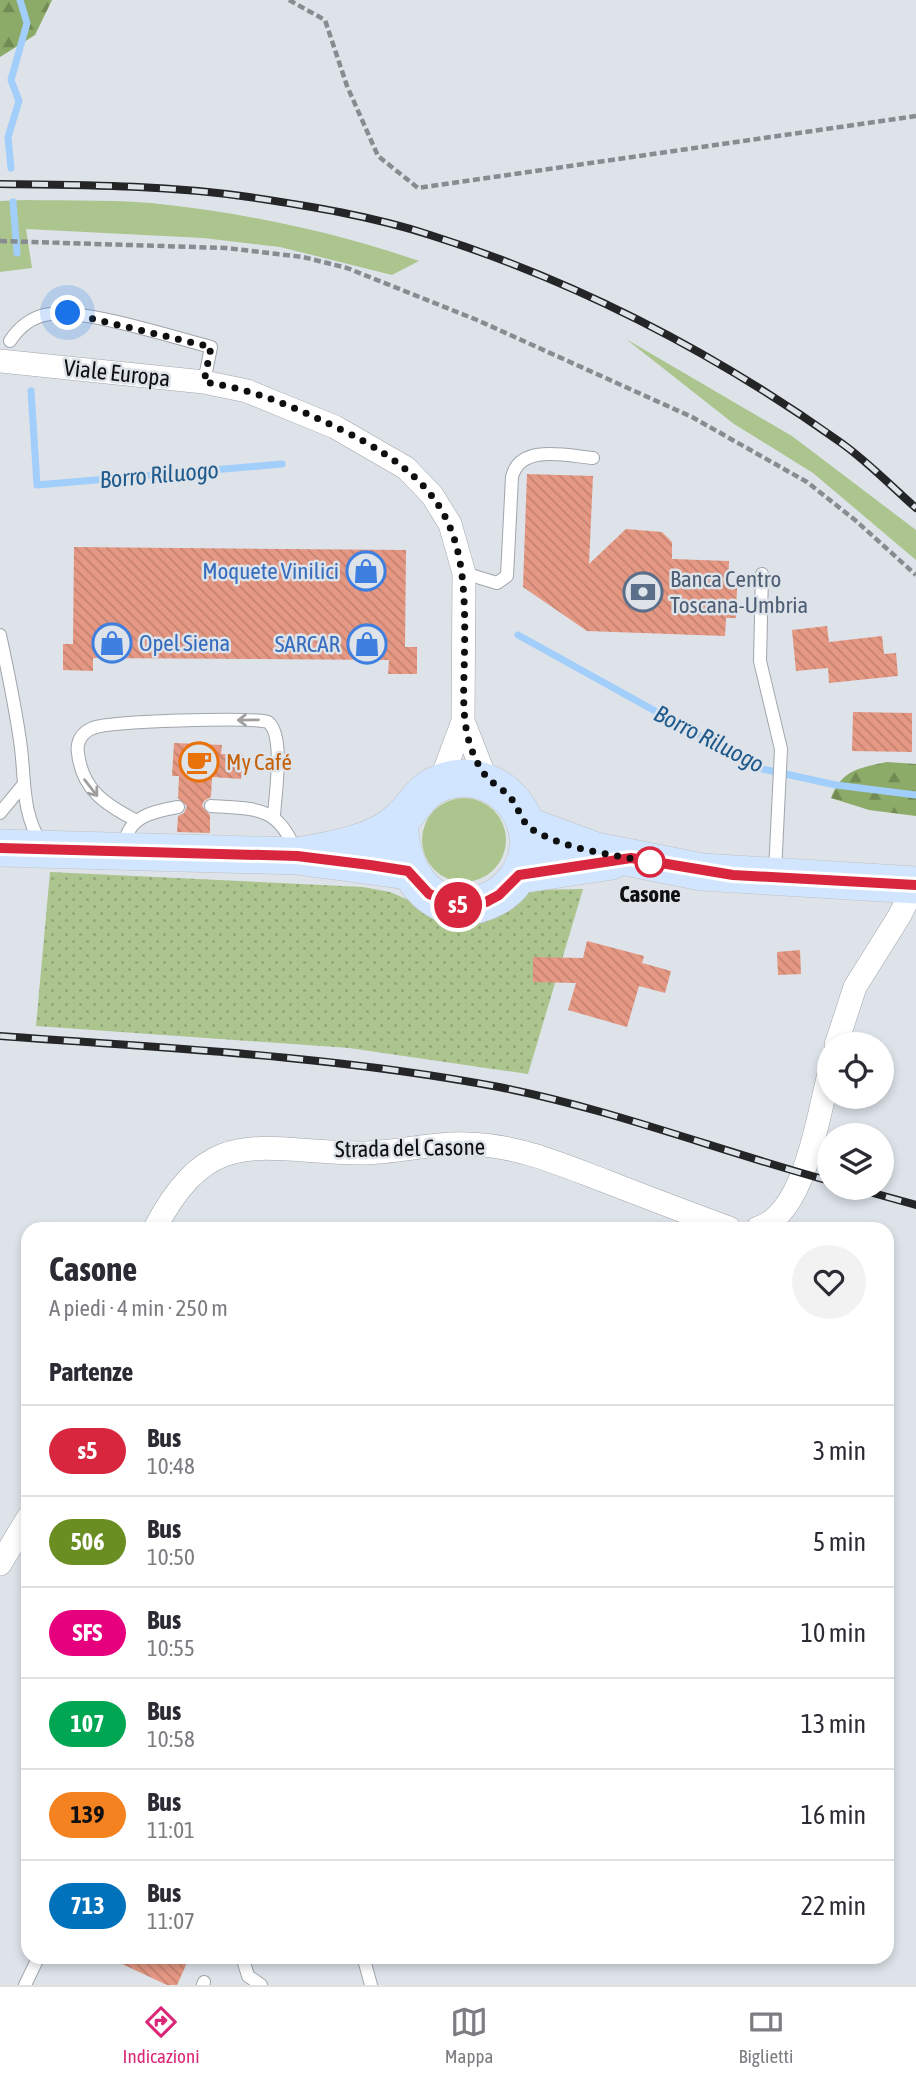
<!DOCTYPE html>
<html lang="it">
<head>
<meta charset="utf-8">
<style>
  body { margin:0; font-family:"Asap Condensed",sans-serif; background:#f2f2f3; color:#2b2b33; height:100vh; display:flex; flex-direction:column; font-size:26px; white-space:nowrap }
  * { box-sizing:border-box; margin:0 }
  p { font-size:23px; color:#7c7c81 }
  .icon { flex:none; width:38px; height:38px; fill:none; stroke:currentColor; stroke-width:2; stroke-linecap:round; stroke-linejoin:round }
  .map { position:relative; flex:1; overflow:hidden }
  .details { position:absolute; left:21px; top:1222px; width:873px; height:742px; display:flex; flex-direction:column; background:#fff; border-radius:21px; box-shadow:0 4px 10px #0003 }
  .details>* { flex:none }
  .badge { padding:0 14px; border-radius:23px; font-size:24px; line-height:46px }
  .buttons { position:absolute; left:817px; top:1032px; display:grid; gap:14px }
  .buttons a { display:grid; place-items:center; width:77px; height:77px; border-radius:50%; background:#fff; box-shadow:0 4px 10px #0003; font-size:35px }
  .you { position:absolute; width:35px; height:35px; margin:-18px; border:5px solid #fff; border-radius:50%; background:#1a73e8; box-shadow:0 0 0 10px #1a73e833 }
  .map>.badge { position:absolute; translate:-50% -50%; box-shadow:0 0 0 4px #fff }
  h2 { padding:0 28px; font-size:26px; line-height:63px }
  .round { display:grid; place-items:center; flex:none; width:74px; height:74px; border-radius:37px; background:#f2f2f3 }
  .headline { display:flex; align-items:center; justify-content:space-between; height:119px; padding:0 28px }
  h1 { font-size:33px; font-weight:700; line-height:52px }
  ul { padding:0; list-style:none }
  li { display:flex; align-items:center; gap:21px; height:91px; padding:0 28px; border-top:2px solid #e1e1e2 }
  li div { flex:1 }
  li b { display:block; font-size:26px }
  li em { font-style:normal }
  li .badge { min-width:77px; font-weight:700; text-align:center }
  .dock { display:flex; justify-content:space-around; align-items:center; height:98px; border-top:2px solid #e1e1e2; background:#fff; font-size:19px; color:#7c7c81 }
  .dock a { display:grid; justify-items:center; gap:4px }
  .dock .on { color:#db2777 }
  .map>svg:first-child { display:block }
  .grass { fill:#acc58f }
  .forest { fill:url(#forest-firs) }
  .garden { fill:url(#garden-dots) }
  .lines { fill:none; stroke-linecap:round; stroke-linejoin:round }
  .stream { stroke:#a1cefa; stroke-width:7 }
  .building { fill:url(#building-back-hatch) }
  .lane-casing { stroke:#a0a5ab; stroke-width:14 }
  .street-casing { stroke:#a0a5ab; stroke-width:24 }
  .primary-casing { stroke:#c0c1c1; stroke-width:38 }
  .path { stroke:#888c90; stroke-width:4.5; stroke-dasharray:7 3.5; stroke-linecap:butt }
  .lane { stroke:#fff; stroke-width:12 }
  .street { stroke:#fff; stroke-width:23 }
  .primary { stroke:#d1e6fe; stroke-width:37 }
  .rail-casing { stroke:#232527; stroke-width:8 }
  .rail { stroke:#dde3e9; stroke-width:5; stroke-dasharray:16; stroke-linecap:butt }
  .oneway { stroke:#9f9fa0 }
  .line-casing { stroke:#fff; stroke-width:16 }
  .line { stroke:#d7263d; stroke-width:10 }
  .walk { stroke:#0e0f11; stroke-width:7; stroke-dasharray:0 12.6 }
  .stop-dot { fill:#fff; stroke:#d7263d; stroke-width:3.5 }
  .labels { text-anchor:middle; stroke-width:5; stroke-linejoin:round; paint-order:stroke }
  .street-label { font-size:23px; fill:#0e0f11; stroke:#dde3e9 }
  .shop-label { font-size:23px; fill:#366cbe; stroke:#dde3e9; text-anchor:end }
  .service-label { font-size:23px; fill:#4e5e75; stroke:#dde3e9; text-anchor:start }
  .food-label { font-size:23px; fill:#c56008; stroke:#dde3e9; text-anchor:start }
  .stop-label { font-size:23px; font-weight:bold; fill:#0e0f11; stroke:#dde3e9 }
  .water-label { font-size:24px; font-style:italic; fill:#1f5a8d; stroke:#dde3e9 }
</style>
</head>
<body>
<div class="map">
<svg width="916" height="1985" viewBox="0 0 916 1985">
  <defs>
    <pattern id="forest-firs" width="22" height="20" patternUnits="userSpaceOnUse" patternTransform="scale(1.75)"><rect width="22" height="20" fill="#8dab68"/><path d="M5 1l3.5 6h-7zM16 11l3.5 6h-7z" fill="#728a54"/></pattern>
    <pattern id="garden-dots" width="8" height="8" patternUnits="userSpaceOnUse" patternTransform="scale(1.75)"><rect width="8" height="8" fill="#acc58f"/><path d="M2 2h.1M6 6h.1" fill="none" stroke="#93a87a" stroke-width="1.8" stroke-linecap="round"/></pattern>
    <pattern id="building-back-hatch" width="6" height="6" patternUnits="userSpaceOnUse" patternTransform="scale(1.75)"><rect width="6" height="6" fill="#e59883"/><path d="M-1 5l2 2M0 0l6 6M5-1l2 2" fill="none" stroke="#c38270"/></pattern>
  </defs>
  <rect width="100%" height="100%" fill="#dde3e9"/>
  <path class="grass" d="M24,200C72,201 121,199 169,205C254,215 338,233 419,261L392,275L280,247L203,238L26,229L32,268L0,272V201Z
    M626,339L792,436L916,530V560L813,473L734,424Z
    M422 840a42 42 0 1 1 84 0a42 42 0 1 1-84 0Z"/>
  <path class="forest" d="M0,0H52L35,35L0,57Z
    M887,762L916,764V816L869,810L831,798C842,769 860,768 887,762Z"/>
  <path class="garden" d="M50,872L363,887L390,892L422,906L530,890L583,889L528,1074L349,1048L36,1026Z"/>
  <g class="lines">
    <path class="stream" d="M11,168L8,137L19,101L11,80L27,23L20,0
      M13,202L17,253
      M31,391L37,485L282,464
      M518,635L758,768L836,785L916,795"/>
  </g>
  <path class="building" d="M527,474L593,476L589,564L626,529L662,532L672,542V559L729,561L728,587L737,588L736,618H726L725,636L587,631L523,587Z
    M74,547L406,550L405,647H417V674H388L389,660L93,658V671L63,670V644H73Z
    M827,626L829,642L882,636L884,654L896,653L898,676L829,683L828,668L796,671L792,630Z
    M853,712L912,713V752L852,751Z
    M174,743L222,745L221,754L243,755L241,779L212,777L211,797L204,801L202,806L210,815V833L177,832L178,816L184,813L187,806L178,798L179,776H172Z
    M587,941L644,956L642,963L671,971L665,993L639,986L627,1027L568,1010L576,983L533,982V957L583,958Z
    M800,950L801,974L778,975L777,952Z
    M105,1956H190L177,1985H167Z"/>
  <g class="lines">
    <g class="lane-casing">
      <path id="lane" d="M10,341C19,327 33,316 50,314C81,308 176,338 211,347L204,382
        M464,573L497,583L507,576L512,477C520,443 568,456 593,458
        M762,574L760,661L781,749L775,872
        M0,635C8,672 16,710 21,748C25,781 22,813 41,843
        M211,806C255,809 279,805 296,853
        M0,813L23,785
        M137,821C106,805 82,790 78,753C76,742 82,732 93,728C110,721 250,717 268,722C285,735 275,795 274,816
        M125,846C126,817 154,811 178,807
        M242,1956L248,1976L261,1985
        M363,1956L371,1985
        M25,1985L39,1956
        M203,1985L204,1982"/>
    </g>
    <g class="street-casing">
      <path id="street" d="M0,361L204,382L247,391L335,427L406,468L432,495L450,524L464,573L463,721L440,783
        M463,721L483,772L497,785
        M836,1045L855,987L900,915L914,886
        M155,1228C211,1122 260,1152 358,1153C395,1154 430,1142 468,1144C517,1145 560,1164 605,1181C646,1197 688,1213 729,1228
        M758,1228C806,1213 818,1114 830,1070
        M0,1564L28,1518"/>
    </g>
    <g class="primary-casing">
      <path id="primary" d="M526,825L596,851L702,872L916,885
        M0,848L297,856L408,871
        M297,856C331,850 375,844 401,819C415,806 421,790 440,783C486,764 537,805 527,855C523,872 512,888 496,897C439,929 397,875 400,820
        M519,875L612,861"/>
    </g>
    <path class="path" d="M289,0L325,20L347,86L378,156L418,188L916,116
      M0,241L226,248L303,257L347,268L477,320L692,417L807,482L855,520L916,575"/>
    <use href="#lane" class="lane"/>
    <use href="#street" class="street"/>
    <use href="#primary" class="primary"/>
    <g class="rail-casing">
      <path id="rail" d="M0,184C83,185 166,185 249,197C309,206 372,216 430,235C576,281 715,353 840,442C867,461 891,486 916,508
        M0,1036C166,1048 335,1056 499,1087C611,1109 720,1151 830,1181
        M855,1188L916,1205"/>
    </g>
    <use href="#rail" class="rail"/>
  </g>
  <defs><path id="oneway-shaft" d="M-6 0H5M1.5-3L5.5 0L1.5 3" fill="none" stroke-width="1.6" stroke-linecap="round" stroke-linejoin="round" transform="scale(1.75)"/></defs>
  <g class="oneway">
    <use href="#oneway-shaft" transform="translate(248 720) rotate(179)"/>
    <use href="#oneway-shaft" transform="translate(91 788) rotate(52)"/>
  </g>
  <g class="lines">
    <g class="line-casing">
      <path id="line" d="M0,848L297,856L370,865L408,871L429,894L458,905L486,902L499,895L519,875L631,858L733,875L916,885"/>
    </g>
    <use href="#line" class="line"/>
    <path class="walk" d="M68,313L211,347L204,382C254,389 299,409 344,431C466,491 467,552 464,675C463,710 463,742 483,772C490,783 502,788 510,797C518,806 522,822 530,828C564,850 614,855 653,862H650"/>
  </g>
  <defs>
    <g id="shop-ring" transform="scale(2.0125)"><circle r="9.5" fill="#dde3e9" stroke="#3f7fe0" stroke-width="1.5"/><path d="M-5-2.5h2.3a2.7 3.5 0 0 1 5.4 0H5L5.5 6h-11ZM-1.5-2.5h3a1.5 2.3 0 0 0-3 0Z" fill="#3f7fe0"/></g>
    <g id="bank-ring" transform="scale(2.0125)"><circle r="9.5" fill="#dde3e9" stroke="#5c6f8a" stroke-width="1.5"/><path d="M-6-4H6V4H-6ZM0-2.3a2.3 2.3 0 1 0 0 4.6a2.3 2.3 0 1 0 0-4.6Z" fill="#5c6f8a"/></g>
    <g id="cafe-ring" transform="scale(2.0125)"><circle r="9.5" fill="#dde3e9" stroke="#e8710a" stroke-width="1.5"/><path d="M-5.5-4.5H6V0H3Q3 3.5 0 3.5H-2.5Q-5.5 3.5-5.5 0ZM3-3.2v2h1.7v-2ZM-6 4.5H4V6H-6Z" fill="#e8710a"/></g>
  </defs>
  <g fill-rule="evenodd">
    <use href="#shop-ring" x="366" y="571"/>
    <use href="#bank-ring" x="643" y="592"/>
    <use href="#shop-ring" x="112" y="643"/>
    <use href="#shop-ring" x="367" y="644"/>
    <use href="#cafe-ring" x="199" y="762"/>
  </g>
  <circle class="stop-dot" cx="650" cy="862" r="14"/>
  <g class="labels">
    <g class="street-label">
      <text transform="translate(117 373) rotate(6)" y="8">Viale Europa</text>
      <text transform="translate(410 1148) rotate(-1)" y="8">Strada del Casone</text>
    </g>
    <g class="shop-label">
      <text x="339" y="579">Moquete Vinilici</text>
      <text x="139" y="651" text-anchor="start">Opel Siena</text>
      <text x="340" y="652">SARCAR</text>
    </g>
    <g class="service-label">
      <text x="670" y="587">Banca Centro<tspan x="670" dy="26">Toscana-Umbria</tspan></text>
    </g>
    <g class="food-label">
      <text x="226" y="770">My Café</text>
    </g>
    <g class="stop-label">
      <text x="650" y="902">Casone</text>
    </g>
    <g class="water-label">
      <text transform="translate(159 475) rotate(-5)" y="8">Borro Riluogo</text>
      <text transform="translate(709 739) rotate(27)" y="8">Borro Riluogo</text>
    </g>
  </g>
</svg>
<div class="buttons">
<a><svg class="icon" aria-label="locate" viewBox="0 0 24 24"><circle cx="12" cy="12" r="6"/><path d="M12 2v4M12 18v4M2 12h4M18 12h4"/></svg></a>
<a><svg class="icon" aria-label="layers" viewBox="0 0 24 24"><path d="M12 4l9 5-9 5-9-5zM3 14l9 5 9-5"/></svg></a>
</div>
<div class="you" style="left:68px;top:313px"></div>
<b class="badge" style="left:458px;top:905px;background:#d7263d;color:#fff">s5</b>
<section class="details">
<div class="headline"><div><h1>Casone</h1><p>A piedi · 4 min · 250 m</p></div><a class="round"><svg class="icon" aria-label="heart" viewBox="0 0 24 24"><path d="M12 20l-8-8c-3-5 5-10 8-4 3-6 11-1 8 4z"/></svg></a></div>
<h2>Partenze</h2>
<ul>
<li><span class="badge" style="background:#d7263d;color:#fff">s5</span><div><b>Bus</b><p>10:48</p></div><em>3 min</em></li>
<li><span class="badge" style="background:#6b8e23;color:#fff">506</span><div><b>Bus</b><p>10:50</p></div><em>5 min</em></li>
<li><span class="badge" style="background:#e6007e;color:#fff">SFS</span><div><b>Bus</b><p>10:55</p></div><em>10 min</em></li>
<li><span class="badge" style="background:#00a651;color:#fff">107</span><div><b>Bus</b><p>10:58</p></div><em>13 min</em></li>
<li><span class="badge" style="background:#f58220;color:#111">139</span><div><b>Bus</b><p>11:01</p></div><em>16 min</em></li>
<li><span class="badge" style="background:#0072bc;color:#fff">713</span><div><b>Bus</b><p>11:07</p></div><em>22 min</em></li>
</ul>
</section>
</div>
<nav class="dock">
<a class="on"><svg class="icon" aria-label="directions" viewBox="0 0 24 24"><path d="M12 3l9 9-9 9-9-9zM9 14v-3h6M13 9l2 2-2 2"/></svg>Indicazioni</a>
<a><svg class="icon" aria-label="map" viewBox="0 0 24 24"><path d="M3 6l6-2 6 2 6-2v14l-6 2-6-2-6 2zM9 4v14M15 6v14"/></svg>Mappa</a>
<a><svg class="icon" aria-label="tickets" viewBox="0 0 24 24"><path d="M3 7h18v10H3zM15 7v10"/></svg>Biglietti</a>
</nav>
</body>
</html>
